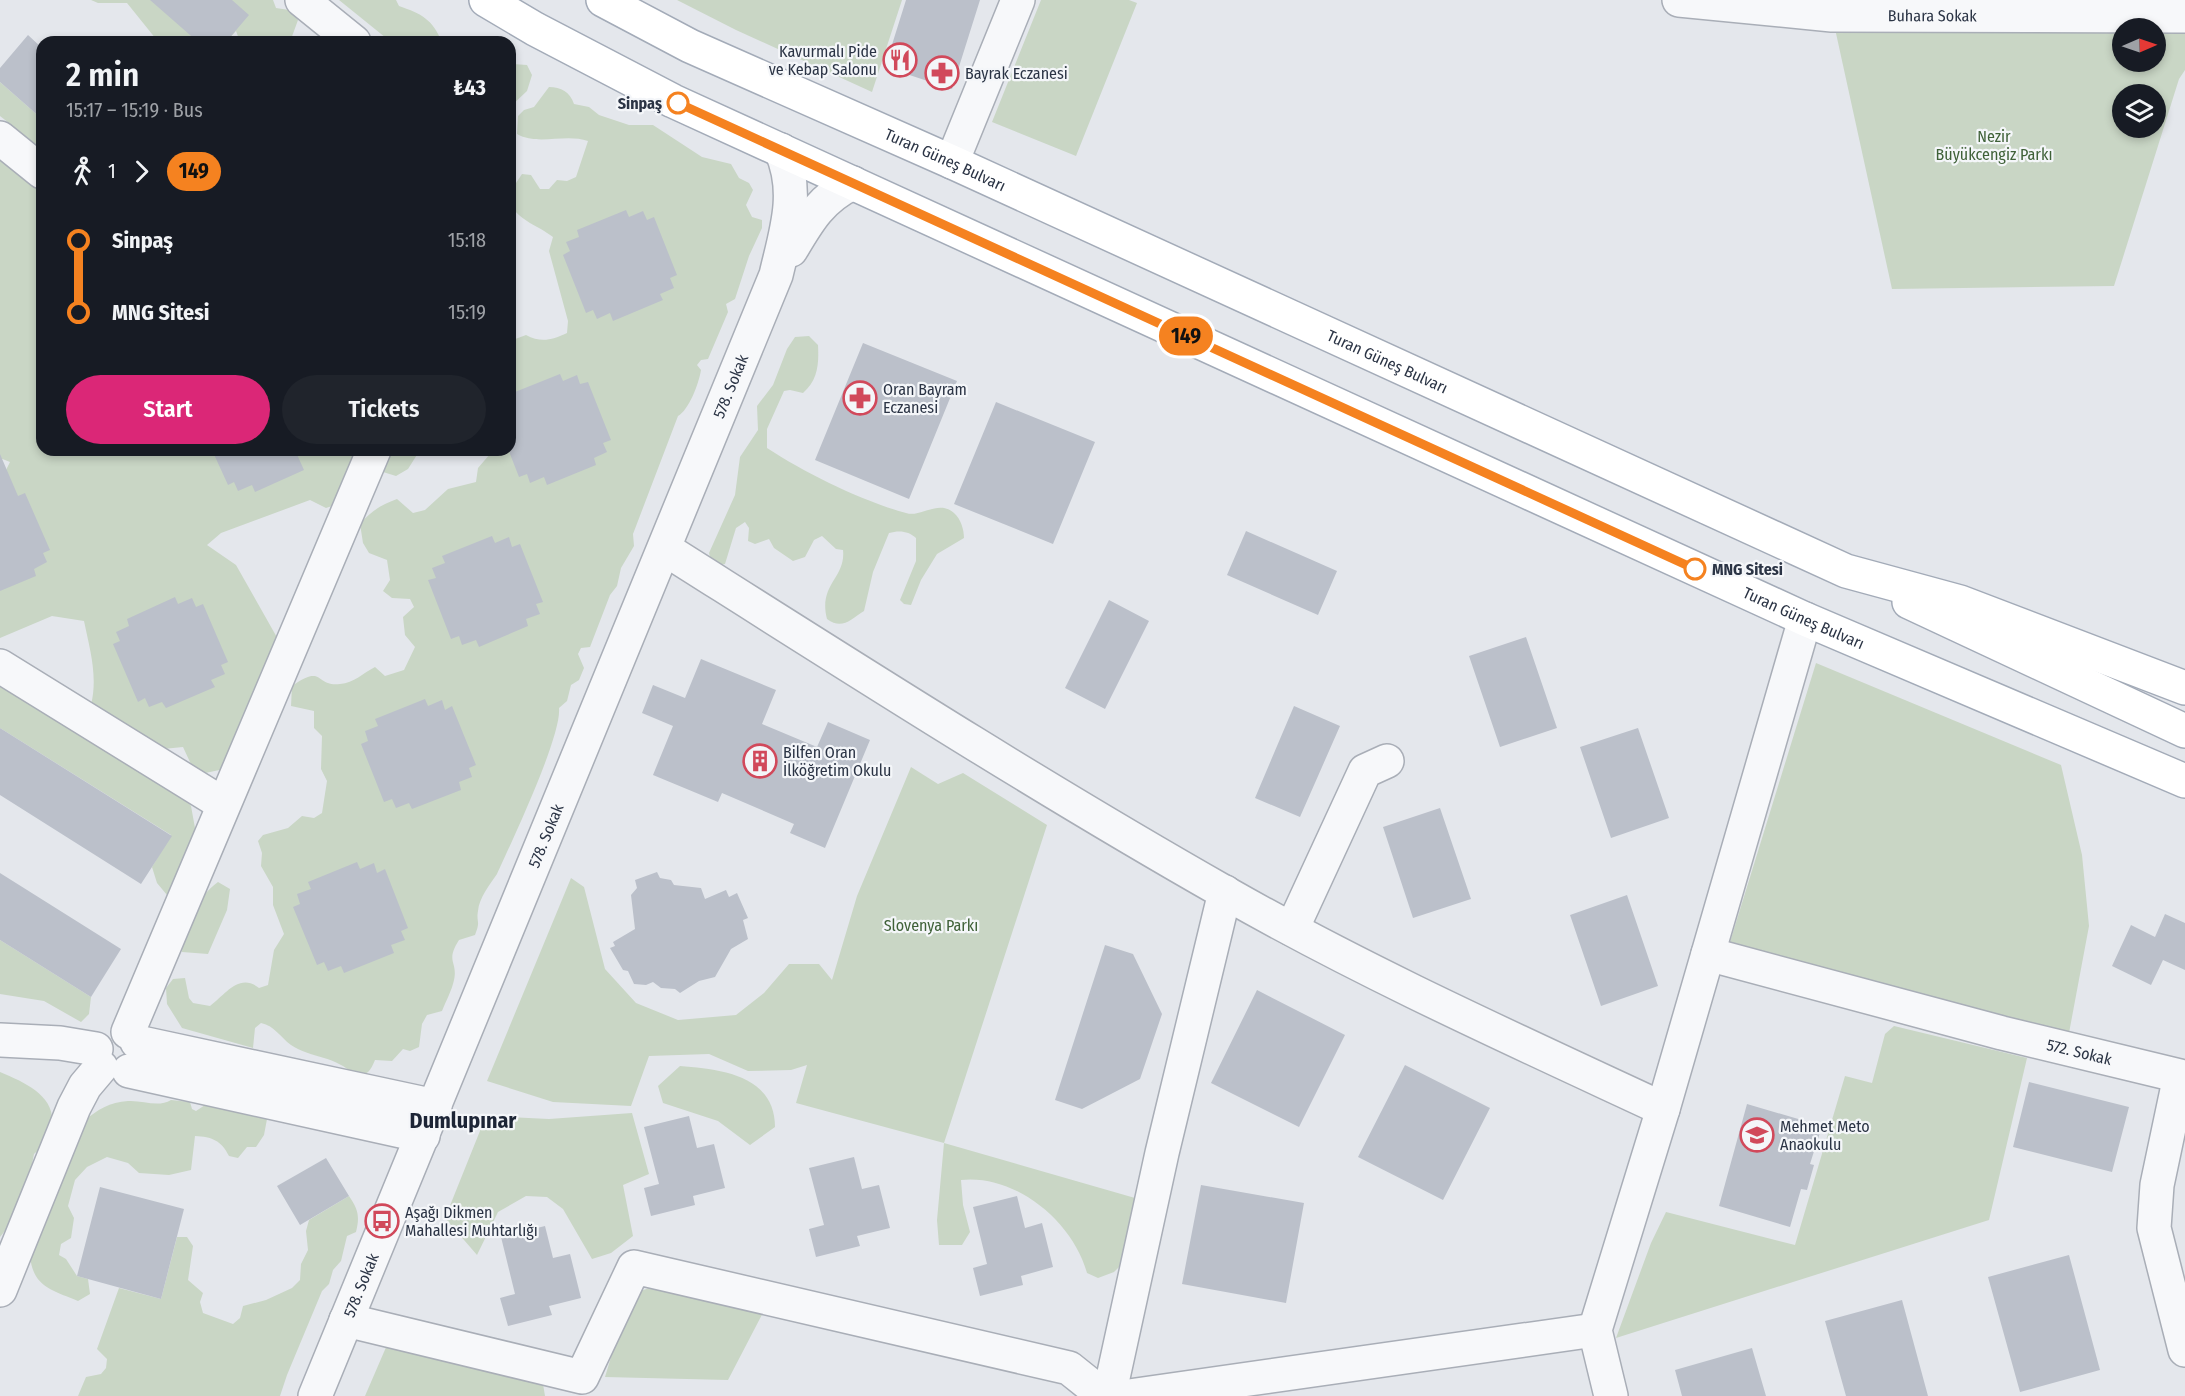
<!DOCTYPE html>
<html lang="en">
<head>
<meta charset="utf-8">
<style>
  body { margin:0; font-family:"Fira Sans Condensed",sans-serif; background:#20242c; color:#f1f3f6; height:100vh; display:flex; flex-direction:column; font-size:22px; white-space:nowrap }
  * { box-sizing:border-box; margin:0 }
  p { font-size:20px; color:#9ea1a6 }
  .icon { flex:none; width:33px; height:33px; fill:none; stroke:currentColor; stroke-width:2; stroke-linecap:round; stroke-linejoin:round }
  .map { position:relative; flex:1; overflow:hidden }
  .sheet { position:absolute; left:36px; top:36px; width:480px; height:420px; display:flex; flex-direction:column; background:#171b24; border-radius:18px; box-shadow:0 3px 9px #0003 }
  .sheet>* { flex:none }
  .badge { padding:0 12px; border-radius:20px; font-size:21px; line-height:39px }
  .needle { width:39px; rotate:88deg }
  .controls { position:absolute; left:2112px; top:18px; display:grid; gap:12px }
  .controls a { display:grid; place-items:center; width:54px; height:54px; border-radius:50%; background:#171b24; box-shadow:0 3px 9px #0003; font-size:30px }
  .map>.badge { position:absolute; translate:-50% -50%; box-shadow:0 0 0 3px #fff }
  .legs { display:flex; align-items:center; gap:9px; height:66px; padding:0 30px; font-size:20px }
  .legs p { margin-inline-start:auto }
  .headline { display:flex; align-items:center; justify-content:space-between; height:102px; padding:0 30px }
  h1 { font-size:33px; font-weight:600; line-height:45px }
  .primary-button { display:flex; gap:12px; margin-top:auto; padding:12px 30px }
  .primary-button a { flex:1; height:69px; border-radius:36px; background:#db2777; color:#fff; font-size:24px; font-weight:600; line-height:69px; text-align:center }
  .primary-button a+a { background:#20242c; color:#f1f3f6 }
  ul { padding:0 30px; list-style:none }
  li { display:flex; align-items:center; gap:21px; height:72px; font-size:22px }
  li i { display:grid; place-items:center; width:9px; height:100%; margin:0 8px; background:currentColor }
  li i::after { content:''; width:15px; height:15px; margin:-8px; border:4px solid; border-radius:50%; background:#171b24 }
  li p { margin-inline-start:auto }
  li:first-child i { background:linear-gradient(#0000 50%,currentColor 0) }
  li:last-child i { background:linear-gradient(currentColor 50%,#0000 0) }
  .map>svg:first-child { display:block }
  .green { fill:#c9d6c5; fill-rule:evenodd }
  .building { fill:#bbc0ca }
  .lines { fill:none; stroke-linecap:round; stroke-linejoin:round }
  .minor-casing { stroke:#a9aeb7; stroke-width:36 }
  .major-casing { stroke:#a3abb8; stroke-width:36 }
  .minor { stroke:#f7f8fa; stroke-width:33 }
  .major { stroke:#fff; stroke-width:33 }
  .line-1-casing { stroke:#fff; stroke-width:14 }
  .line-1 { stroke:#f58220; stroke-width:9 }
  .stop-1-dot { fill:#fff; stroke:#f58220; stroke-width:3 }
  .labels { text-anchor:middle; stroke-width:4.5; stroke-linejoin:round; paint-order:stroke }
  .street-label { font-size:16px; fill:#2b3445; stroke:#f4f6f9 }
  .poi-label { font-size:16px; fill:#2b3445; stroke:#f4f6f9; text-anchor:start }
  .stop-label { font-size:16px; font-weight:bold; fill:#2b3445; stroke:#f4f6f9; text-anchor:end }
  .park-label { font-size:16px; fill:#3f6138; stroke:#f4f6f9 }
  .district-label { font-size:22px; font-weight:bold; fill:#1d2536; stroke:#f4f6f9 }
</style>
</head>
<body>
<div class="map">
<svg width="2185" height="1396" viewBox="0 0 2185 1396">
  <rect width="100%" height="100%" fill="#e4e7ec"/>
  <path class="green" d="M91,0H273L276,8L289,10L298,20L290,42H240L236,31L226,42H162L156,39L127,3H98Z
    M339,0H396L399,6C422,14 432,19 442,42H391Z
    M677,0H902L872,92L736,30Z
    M1041,0H1129L1137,3L1076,156L992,122Z
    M2185,0V70L2179,79L2114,286L1892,289L1832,15ZM2122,28H2156V62H2122ZM2122,94H2156V128H2122Z
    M510,61L513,64L527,65L532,75L527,91L510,107Z
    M0,82L42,119V149L0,116Z
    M549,87C561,87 570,92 574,104L589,107L599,115L629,125H653L702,157L731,164L739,178L749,183L753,190L746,205L752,217L762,220V228L749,256L735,299L726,304L728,312L708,359L701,360L697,365L701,370C699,383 689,410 678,416L633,534L634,546L621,568L617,586L610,595L590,647L581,648L578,654L584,668L579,680L571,685L567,701L559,708C562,736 511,843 497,874C490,884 479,898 478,911C476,923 481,920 475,935L459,940C445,962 458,961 454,980C452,990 446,1001 442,1011L427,1015L422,1024L419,1047L410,1051L403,1049L392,1061L375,1060C370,1072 367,1076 354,1075C337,1056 310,1058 291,1045C280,1037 275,1026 261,1023L255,1028L253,1048L182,1028L167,1004L166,988L173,979L185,978L189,998L193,1003L210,1006C225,995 239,972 259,988L268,985L274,950L284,934L273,905V887L261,866L262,853L258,841L263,835L288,828L302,816L314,818L322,813L327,781L321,769L322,736L314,728V711L291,706L292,686C324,663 315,687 340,684C354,683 363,673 375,667L385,676L404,670L415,647L405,635L403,617L414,607L410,599L392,598L383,591L390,580L387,560L369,553L363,543L360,524C371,511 381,505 397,499L413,513L425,510L448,489L476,482L478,468L490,454L489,450H510V341L526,335C541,343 552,340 567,333L568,321L549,251L553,237C536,224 523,223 510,205L516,183L522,174L531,175L540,189H549L557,180L567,181L576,177L588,141C565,133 538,146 517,134L518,116L524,110L534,107Z
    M0,157L42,183V450H357L347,471L338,504L326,508L310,500L221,533L207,545L236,565L279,641L224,769L196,775L183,747L163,749L176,786L191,806L197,839L177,890L167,895L157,883L152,867L171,835L0,728V677L91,705C98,676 90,650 84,621L52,616L0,638V476H3L10,462L0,458Z
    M809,336L818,345C819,364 818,380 803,393L790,390L784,391L767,429V448C805,473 862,501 906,513C921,518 938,499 954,513C961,519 964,530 964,538L937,554L921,580L911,605L904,604L900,600L916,561V538C909,531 899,530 889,533L873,572L864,611C850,620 842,630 827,619C818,584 846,578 843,550L836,549L822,536L814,540L805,557L793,561L774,548L769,539L755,544L748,541L749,528L745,522L736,528L725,564L712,566L709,553L735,495L740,457L758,430L757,406L773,385L787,349L795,337Z
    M391,450H420L408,469L396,476L383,472Z
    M1816,663L2061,765L2082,855L2089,926L2069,1033L1730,942Z
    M911,767L938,784L963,773L1047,825L944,1143L1135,1198L1121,1265L1114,1272L1098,1278L1087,1273C1073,1222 1016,1174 961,1180L963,1205L970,1232L962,1245H939L937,1220L944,1143L796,1103L807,1065L791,1070L748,1071L709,1054L649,1056L631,1106L553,1102L487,1081L571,878L584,887L605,969L636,1003L678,1020L736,1015L764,993L789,964H819L832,980L857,896Z
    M218,882L230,889L227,910L208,954L182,952C184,926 197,897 218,882Z
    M0,940L91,997L89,1014L81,1022L44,1001L0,994Z
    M1894,1026L2027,1058L1989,1220L1616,1338L1651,1243L1666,1212L1795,1245L1845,1076L1872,1083L1885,1034Z
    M680,1066C720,1069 775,1075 775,1127L750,1145L718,1121L663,1103L658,1086Z
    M0,1072C31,1085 66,1101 47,1142C45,1146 38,1150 34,1154C28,1186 22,1212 0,1237Z
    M171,1100L190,1102L192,1109L196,1111L205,1105H215L219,1109L228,1104L261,1110L267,1119L264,1135L256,1147H247L238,1158L229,1156C221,1140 212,1137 195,1136L191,1170L169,1175L139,1173L128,1163L107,1157L87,1167L75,1180L68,1206L74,1218L71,1238L61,1244L59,1255L66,1259L77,1276L88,1279L90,1294L78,1301C52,1290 33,1287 30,1256L84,1121C97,1110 110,1102 128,1101C143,1100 158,1108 171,1100Z
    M632,1113L649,1174L623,1185L633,1236L611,1253L592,1259L563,1209L547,1197L526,1196L498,1212L477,1255L445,1218L486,1116L549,1119Z
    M349,1196C358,1209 360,1216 356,1232L347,1236L341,1261L333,1270L329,1284L322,1291L287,1375L280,1396H78L86,1377L101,1374L106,1368L107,1359L97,1349L119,1288L161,1299L177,1237H187L193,1246L188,1280L203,1293L200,1302L203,1313L233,1324L240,1318L243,1306L266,1300L292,1288L300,1280L301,1264L308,1250L306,1231L309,1220Z
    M665,1282L767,1305L728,1380L605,1377L630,1295Z
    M387,1345L543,1384L545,1396H365Z"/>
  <path class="building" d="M150,0H232L249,15L226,42H198Z
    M906,0H980L952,89L885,67Z
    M28,35L42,48V119L0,82V68Z
    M626,210L629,217L643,211L647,220L654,217L677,275L670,278L674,288L660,294L663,300L613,321L610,313L597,319L593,310L586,313L563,255L570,251L566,242L579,237L577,230Z
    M863,343L957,381L909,499L815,460Z
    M560,374L563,381L577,375L580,384L588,382L611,440L603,443L607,452L594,458L596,465L547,485L544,477L530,483L527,474L519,477L510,454V394Z
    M996,402L1095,442L1053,544L954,504Z
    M212,450H295L304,470L255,492L252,485L238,491L234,482L228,485Z
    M0,454L18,496L25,493L50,550L43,553L47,562L34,569L36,576L0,591Z
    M1246,531L1337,571L1318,615L1227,575Z
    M492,536L495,543L509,537L512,547L520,544L543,602L536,604L540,614L526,619L528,626L479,647L476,640L462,645L459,636L451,639L428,580L436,578L432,568L445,563L442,556Z
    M175,597L178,604L192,598L196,607L203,604L228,662L221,665L225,674L211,680L215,687L166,708L162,702L149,707L145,698L138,702L113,644L120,641L116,632L129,626L127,619Z
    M1109,600L1149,621L1105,709L1065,688Z
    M1526,637L1557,728L1500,747L1469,656Z
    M701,659L776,690L762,724L817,747L828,722L870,740L825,848L790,833L794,824L722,793L718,802L653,775L673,726L642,713L653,685L685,698Z
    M425,699L428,706L442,700L445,710L452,706L476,765L469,768L472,777L459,782L461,790L412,809L409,803L396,808L392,799L384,802L361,744L368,741L365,731L378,726L375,719Z
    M1294,706L1340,726L1300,817L1255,798Z
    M0,728L172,836L141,884L0,795Z
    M1638,728L1669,818L1611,838L1580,747Z
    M1440,808L1471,899L1413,918L1383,827Z
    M357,862L360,869L374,863L377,873L385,869L408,928L401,931L405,940L391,945L394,953L344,973L341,966L328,971L324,962L317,965L293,907L300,904L297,894L311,889L308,882Z
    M657,872L660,878L671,880L674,885L701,888L705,899L726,890L729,897L737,893L748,918L743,920L748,939L731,949L715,977L699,981L680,993L675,989L661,988L653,982L646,985L634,984L628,971L623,970L610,948L615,946L613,942L635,929L631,895L637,888L635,880Z
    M0,873L121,949L91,997L0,940Z
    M1627,895L1658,986L1601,1006L1570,915Z
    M2165,914L2185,923V970L2163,960L2151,985L2112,966L2131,925L2155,937Z
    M1105,945L1133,954L1162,1014L1140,1079L1082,1109L1055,1100Z
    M1257,990L1345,1035L1299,1127L1211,1083Z
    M1405,1065L1490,1108L1443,1200L1358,1157Z
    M2029,1082L2129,1107L2112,1172L2013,1147Z
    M1747,1104L1822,1126L1810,1164L1814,1165L1807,1190L1801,1189L1790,1227L1719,1206Z
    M689,1116L697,1148L714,1144L725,1188L693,1196L695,1205L651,1216L644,1188L659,1184L644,1127Z
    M854,1157L862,1189L879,1185L890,1228L857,1236L860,1246L816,1257L809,1229L824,1225L809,1168Z
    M326,1158L349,1196L300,1225L277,1186Z
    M1201,1185L1304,1203L1286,1303L1182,1284Z
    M100,1187L184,1209L161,1299L77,1276Z
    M1017,1196L1025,1228L1042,1223L1053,1267L1021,1276L1023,1285L980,1296L973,1268L987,1264L973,1207Z
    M545,1226L553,1258L570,1254L581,1298L549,1306L552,1315L508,1326L500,1298L515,1294L501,1237Z
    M2069,1255L2100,1370L2020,1392L1988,1277Z
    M1902,1300L1928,1396H1846L1825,1321Z
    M1752,1348L1766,1396H1682L1675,1370Z"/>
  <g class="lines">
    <g class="minor-casing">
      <g id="minor">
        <path d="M302,0L354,42"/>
        <path id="s1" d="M1679,0L1832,15L2185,16"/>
        <path d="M0,138L42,172"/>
        <path d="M952,162L1018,0"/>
        <path d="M791,250C808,221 821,198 853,183"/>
        <path d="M665,549C850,666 1034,784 1224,892C1366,973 1515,1040 1663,1109"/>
        <path d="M0,666L223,804"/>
        <path d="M1292,929L1365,771L1387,761"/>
        <path id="s2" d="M1708,954L2002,1033L2180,1076L2157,1185L2154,1228L2185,1350"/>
        <path d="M128,1032L374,450"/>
        <path d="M0,1040L60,1043L96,1049"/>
        <path d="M137,1042L435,1106"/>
        <path d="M129,1071L423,1136"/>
        <path d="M0,1290L74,1107L85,1086L101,1067"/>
        <path d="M346,1320L582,1377L634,1267L1069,1368L1104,1396"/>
        <path id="s3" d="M315,1396L776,275C786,232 800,193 781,150"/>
        <path d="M1109,1396L1162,1153L1225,892"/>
        <path d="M1129,1396L1595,1330"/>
        <path d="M1611,1396L1595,1330L1663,1109L1805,619"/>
      </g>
    </g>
    <g class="major-casing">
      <g id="major">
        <path id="s4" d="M486,0L535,29L673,101L1805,619L2185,781"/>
        <path id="s5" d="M603,0L690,46L952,162L1846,571L1960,602L2185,688"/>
        <path d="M1909,602L2185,731"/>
      </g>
    </g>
    <use href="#minor" class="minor"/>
    <use href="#major" class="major"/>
  </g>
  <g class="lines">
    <g class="line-1-casing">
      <path id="line-1" d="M678,103L1695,569"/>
    </g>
    <use href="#line-1" class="line-1"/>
  </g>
  <defs>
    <g id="restaurant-ring" transform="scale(1.725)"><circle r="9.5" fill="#f4f6f9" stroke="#d1495b" stroke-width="1.5"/><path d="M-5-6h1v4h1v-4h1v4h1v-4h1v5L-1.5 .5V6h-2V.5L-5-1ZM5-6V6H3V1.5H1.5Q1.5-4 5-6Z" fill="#d1495b"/></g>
    <g id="pharmacy-ring" transform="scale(1.725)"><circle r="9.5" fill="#f4f6f9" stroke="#d1495b" stroke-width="1.5"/><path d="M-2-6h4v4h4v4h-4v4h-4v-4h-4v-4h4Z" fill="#d1495b"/></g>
    <g id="building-ring" transform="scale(1.725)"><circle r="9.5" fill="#f4f6f9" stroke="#d1495b" stroke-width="1.5"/><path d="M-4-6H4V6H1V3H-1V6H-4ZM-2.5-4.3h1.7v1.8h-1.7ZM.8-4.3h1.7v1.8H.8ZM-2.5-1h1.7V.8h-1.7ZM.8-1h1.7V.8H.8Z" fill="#d1495b"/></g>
    <g id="school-ring" transform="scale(1.725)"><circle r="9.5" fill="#f4f6f9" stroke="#d1495b" stroke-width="1.5"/><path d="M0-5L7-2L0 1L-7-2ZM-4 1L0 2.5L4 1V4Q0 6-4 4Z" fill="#d1495b"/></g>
    <g id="bus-ring" transform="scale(1.725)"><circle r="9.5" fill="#f4f6f9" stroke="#d1495b" stroke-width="1.5"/><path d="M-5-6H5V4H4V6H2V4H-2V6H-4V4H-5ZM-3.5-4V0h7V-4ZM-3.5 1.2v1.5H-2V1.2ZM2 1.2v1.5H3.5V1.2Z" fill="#d1495b"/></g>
  </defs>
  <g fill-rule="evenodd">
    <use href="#restaurant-ring" x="900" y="60"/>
    <use href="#pharmacy-ring" x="942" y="73"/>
    <use href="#pharmacy-ring" x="860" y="398"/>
    <use href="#building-ring" x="760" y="761"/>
    <use href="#school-ring" x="1757" y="1135"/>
    <use href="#bus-ring" x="382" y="1221"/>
  </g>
  <g class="stop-1-dot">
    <circle cx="678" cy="103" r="10"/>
    <circle cx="1695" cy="569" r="10"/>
  </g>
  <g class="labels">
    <g class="street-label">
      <text dy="6" stroke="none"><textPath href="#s1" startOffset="254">Buhara Sokak</textPath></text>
      <text dy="6" stroke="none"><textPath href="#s5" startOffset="378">Turan Güneş Bulvarı</textPath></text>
      <text dy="6" stroke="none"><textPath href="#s5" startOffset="864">Turan Güneş Bulvarı</textPath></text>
      <text dy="6" stroke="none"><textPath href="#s3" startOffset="1092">578. Sokak</textPath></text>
      <text dy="6" stroke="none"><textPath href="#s4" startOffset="1456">Turan Güneş Bulvarı</textPath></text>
      <text dy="6" stroke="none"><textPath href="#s3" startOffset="606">578. Sokak</textPath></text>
      <text dy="6" stroke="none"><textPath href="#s2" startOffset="384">572. Sokak</textPath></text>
      <text dy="6" stroke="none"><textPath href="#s3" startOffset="120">578. Sokak</textPath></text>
    </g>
    <g class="poi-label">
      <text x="877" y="57" text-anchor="end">Kavurmalı Pide<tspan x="877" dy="18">ve Kebap Salonu</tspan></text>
      <text x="965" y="79">Bayrak Eczanesi</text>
      <text x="883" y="395">Oran Bayram<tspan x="883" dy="18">Eczanesi</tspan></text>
      <text x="783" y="758">Bilfen Oran<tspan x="783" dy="18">İlköğretim Okulu</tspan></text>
      <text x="1780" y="1132">Mehmet Meto<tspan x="1780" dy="18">Anaokulu</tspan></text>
      <text x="405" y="1218">Aşağı Dikmen<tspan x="405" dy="18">Mahallesi Muhtarlığı</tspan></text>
    </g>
    <g class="stop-label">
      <text x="662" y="109">Sinpaş</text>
      <text x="1712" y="575" text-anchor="start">MNG Sitesi</text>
    </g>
    <g class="park-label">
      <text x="1994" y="142">Nezir<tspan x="1994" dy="18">Büyükcengiz Parkı</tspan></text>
      <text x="931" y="931">Slovenya Parkı</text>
    </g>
    <g class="district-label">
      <text x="463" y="1128">Dumlupınar</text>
    </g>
  </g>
</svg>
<div class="controls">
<a><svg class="needle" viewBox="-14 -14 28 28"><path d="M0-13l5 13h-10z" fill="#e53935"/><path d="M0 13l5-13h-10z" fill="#9ea1a6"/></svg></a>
<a><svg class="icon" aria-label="layers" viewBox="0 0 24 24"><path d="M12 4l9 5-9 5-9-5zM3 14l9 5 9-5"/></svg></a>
</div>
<b class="badge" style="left:1186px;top:336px;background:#f58220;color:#111">149</b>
<section class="sheet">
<div class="headline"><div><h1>2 min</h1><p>15:17 – 15:19 · Bus</p></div><b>₺43</b></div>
<div class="legs"><svg class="icon" aria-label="walk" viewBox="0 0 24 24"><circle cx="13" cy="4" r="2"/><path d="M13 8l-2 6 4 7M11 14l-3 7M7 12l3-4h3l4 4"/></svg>1<svg class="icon" aria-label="forward" viewBox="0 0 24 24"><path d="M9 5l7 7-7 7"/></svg><b class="badge" style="background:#f58220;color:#111">149</b></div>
<ul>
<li><i style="color:#f58220"></i><b>Sinpaş</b><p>15:18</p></li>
<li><i style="color:#f58220"></i><b>MNG Sitesi</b><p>15:19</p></li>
</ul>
<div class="primary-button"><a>Start</a><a>Tickets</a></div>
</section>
</div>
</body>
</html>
